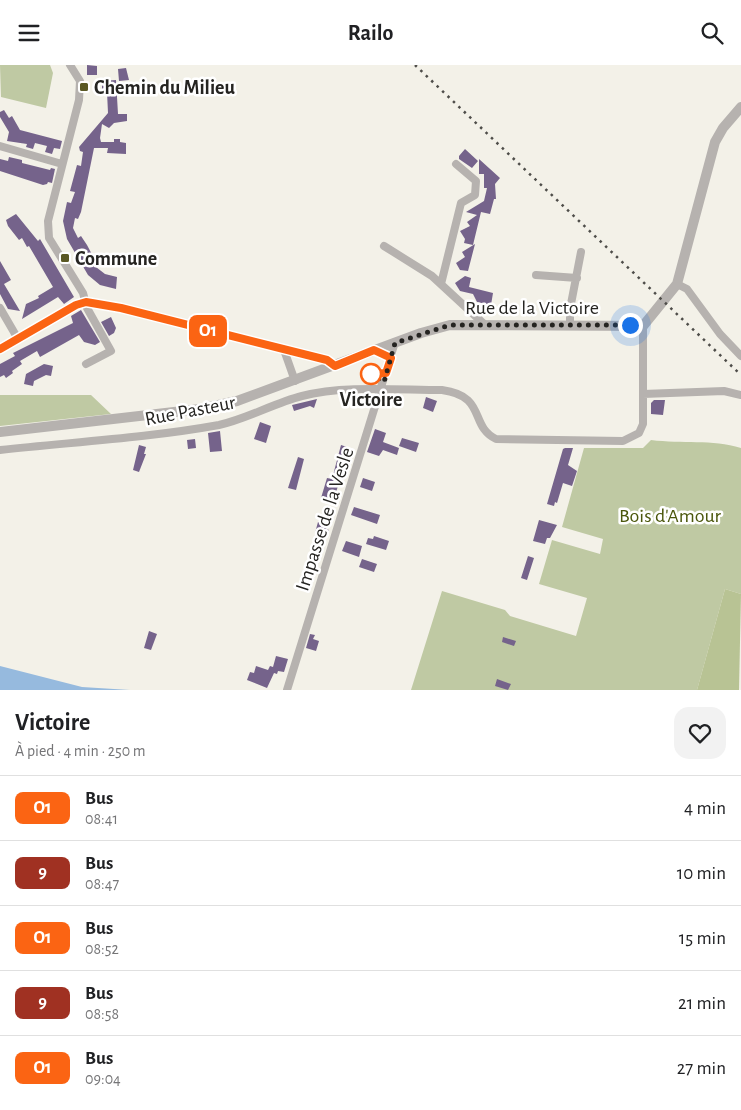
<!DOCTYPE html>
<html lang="fr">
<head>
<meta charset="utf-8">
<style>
  body { margin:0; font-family:"Alegreya Sans",sans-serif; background:#f2f2f2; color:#202124; height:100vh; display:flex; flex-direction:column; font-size:19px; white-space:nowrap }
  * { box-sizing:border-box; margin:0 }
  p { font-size:16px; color:#757577 }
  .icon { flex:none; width:28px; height:28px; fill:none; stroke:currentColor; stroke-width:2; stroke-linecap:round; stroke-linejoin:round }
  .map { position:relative; height:625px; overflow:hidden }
  .drawer { display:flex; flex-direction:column; background:#fff; flex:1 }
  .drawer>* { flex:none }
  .badge { padding:0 10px; border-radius:8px; font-size:18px; line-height:32px }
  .you { position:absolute; width:25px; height:25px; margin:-12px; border:4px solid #fff; border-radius:50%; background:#1a73e8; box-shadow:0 0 0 8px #1a73e833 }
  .map>.badge { position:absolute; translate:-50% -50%; box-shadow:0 0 0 2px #fff }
  .round { display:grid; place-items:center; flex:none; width:52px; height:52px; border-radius:15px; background:#f2f2f2 }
  .overview { display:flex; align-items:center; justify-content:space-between; height:85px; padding:0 15px }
  h1 { font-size:24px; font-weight:700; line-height:38px }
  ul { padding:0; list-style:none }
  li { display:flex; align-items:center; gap:15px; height:65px; padding:0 15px; border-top:1px solid #e0e0e0 }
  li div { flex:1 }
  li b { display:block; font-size:19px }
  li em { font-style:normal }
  li .badge { min-width:55px; font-weight:700; text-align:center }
  header { display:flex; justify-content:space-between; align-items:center; height:65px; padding:0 15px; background:#fff; font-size:22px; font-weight:700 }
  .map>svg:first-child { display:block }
  .green { fill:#bfc9a3 }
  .forest { fill:#b8c394 }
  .water { fill:#96bade }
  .building { fill:#75638b }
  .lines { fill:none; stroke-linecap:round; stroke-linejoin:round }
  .minor { stroke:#b6b2af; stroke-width:8 }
  .tertiary { stroke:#b6b2af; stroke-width:10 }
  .rail { stroke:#4e4d49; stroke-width:2.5; stroke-dasharray:2.5 5; stroke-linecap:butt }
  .line-casing { stroke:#fff; stroke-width:11 }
  .line { stroke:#fb6413; stroke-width:8 }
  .walk { stroke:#252421; stroke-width:5; stroke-dasharray:0 9 }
  .poi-dot { fill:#5a5824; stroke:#fff; stroke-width:2 }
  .stop-dot { fill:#fff; stroke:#fb6413; stroke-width:2.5 }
  .labels { text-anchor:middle; stroke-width:5; stroke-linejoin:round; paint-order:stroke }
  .poi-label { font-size:20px; font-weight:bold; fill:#252421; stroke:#fff; text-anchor:start }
  .street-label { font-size:20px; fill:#252421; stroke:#fff }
  .stop-label { font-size:20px; font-weight:bold; fill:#252421; stroke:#fff }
  .park-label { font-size:20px; fill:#4b570c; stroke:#fff }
</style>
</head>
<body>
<header><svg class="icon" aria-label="menu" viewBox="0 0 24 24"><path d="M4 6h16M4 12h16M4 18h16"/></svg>Railo<svg class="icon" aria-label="search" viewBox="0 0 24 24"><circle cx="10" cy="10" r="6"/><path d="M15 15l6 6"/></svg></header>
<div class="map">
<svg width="741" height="625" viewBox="0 0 741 625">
  <rect width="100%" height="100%" fill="#f3f1e8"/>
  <path class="green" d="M0,0H50L53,8L46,43L1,32Z
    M0,330H91L111,349L0,361Z
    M651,375C682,379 712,374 741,383V529L725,524L697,625H411L442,526L505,545L510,551L576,571L587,533L539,519L552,475L600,489L603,474L562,462L584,383H643Z"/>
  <path class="forest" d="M725,524L741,529L739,625H697Z"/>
  <path class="water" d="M0,601L82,622L130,625H0Z"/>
  <path class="building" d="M87,0L97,1V10H87Z
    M126,3L129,15L119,16L118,4Z
    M116,15L118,49H127V56L114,58L109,63L102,59L100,73L101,77H114V74H120V77L126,78V89L107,88L108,83H94L81,147L78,154L75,153L73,163L78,173L81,171L87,180L96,197L92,199L105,209L117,212L116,224L100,220L88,210L67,174L63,156L67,137L71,138L75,127L70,126L77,100L81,101L83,87L80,86L79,82L108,48L107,27H102V16Z
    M4,45L9,53L12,51L20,65L62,76L60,84L54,83L52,89L45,87L47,81L35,78L33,84L26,82L27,79L7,76L9,67L0,52V47Z
    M465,84L478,96L472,103L459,94V91Z
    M9,92L22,95V98L50,105L51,103L55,104L52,118L48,117L47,119L43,120L0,106V94L8,96Z
    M479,94L500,113L495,119L496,134H494L490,149L481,147L473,180L464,178L465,174L460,166L470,161L467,157L477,150L466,147L484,136L487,123H484V109H479Z
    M16,149L38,176L40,174L74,232L64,239L58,232L22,254L26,239L39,233L38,231L53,222L29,181L27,182L22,173L19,175L8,161L6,155Z
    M475,179L468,206L460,205L456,198L465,192L462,187Z
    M0,196L11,215L4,219L20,246L8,244L0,229Z
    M465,211L471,213L469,222L493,228L491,240L477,237L473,229L460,226L455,218Z
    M81,245L100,277L95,280L84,277L79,270L40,292L37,286L20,296L22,299L12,306L13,308L6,313L4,310L0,312V299L15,291L13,288L73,258L71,251Z
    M111,252L116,263L114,268L109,271L101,257Z
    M44,299L53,301L51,311L46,310L34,316L33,321L24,319L26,309Z
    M426,332L437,336L433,347L423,343Z
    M317,334L314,343L310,341L294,346L292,340Z
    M654,335H665L663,350L651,349V338Z
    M260,357L271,361L266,378L254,374Z
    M375,364L386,368L383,377L399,383L397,390L383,385L379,391L367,387Z
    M220,366L222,386L210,387L208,368Z
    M402,373L419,378L416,387L399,381Z
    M195,374L196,383L188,384L187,375Z
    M139,380L146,382L144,389H146L139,407L133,405Z
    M341,380L350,383L349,391L341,422L338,421L333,437L321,433L327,413L332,414Z
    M565,383H573L568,400L577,406L572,421L563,418L557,438L555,437L554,441L547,439L563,384Z
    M298,392L304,394L296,425L288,423Z
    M363,413L375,417L372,426L360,422Z
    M354,442L380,450L377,459L351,450Z
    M539,455L557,460L550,473H547L545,479L533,476Z
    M318,457L328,460L326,464L329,465L327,472L315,468Z
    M374,471L389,476L386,485L366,479L368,473L373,474Z
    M346,476L362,481L359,492L342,486Z
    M528,491L534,493L527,515L521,513Z
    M362,494L377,499L374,507L359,502Z
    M149,566L157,569L151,585L144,583Z
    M310,569L315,570L313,574L319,576L316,586L306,583Z
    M503,572L516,576L514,581L502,577Z
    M276,591L288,594L284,607L278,606L277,609L274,608L267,623L247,615L250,607L254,608L256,601L268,605L270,601L273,602Z
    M497,614L511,619L508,625L495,621Z"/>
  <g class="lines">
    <path class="minor" d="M70,0L80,16L79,35L48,156L49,173L83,228L87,243L111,286L86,299
      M0,81L62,99
      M384,181L432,211L484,259
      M536,210L577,213
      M441,219L461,138L475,130L476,116L456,99
      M677,219L687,224L720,269L741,291
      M0,243L18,274
      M570,259V244L581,187
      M0,284L76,240L86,237L121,243L327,295L335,301
      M284,285L295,316
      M643,329L724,326L741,330
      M0,385C73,377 147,373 219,360C247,354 274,338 302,331C343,320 399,325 442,325C487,331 469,361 496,374L623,376L639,368L643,359V261
      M287,625L395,277"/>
    <path class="tertiary" d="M0,367L200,344L237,336L421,268L450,260L643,261L677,219L715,77L723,63L741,42"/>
    <path class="rail" d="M415,0L741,310"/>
  </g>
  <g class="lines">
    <g class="line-casing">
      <path id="line" d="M0,284L76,240L86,237L121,243L327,295L335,301L374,285L391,293L386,308L371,309"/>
    </g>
    <use href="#line" class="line"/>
    <path class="walk" d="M371,309L384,317L395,278L450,260H630"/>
  </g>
  <g class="poi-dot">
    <rect x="79" y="17" width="10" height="10" rx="2.5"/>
    <rect x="60" y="188" width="10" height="10" rx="2.5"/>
  </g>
  <circle class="stop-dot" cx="371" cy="309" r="10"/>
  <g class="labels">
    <g class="poi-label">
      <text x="94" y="29">Chemin du Milieu</text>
      <text x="75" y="200">Commune</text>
    </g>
    <g class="street-label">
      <text x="532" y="249">Rue de la Victoire</text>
      <text transform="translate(190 345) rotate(-11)" y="7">Rue Pasteur</text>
      <text transform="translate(324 454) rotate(-72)" y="7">Impasse de la Vesle</text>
    </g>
    <g class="stop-label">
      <text x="371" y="341">Victoire</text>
    </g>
    <g class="park-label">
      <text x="670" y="457">Bois d'Amour</text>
    </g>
  </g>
</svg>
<div class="you" style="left:630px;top:260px"></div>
<b class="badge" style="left:208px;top:266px;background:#fb6413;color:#fff">O1</b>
</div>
<section class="drawer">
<div class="overview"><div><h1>Victoire</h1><p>À pied · 4 min · 250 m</p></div><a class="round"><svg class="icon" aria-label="heart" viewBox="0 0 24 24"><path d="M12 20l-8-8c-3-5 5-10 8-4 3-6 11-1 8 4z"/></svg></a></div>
<ul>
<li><span class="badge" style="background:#fb6413;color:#fff">O1</span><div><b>Bus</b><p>08:41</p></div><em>4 min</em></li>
<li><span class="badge" style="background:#a03122;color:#fff">9</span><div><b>Bus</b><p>08:47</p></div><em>10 min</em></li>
<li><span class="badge" style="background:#fb6413;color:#fff">O1</span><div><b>Bus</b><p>08:52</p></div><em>15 min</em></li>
<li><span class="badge" style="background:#a03122;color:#fff">9</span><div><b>Bus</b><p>08:58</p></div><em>21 min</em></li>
<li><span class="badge" style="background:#fb6413;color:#fff">O1</span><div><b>Bus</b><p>09:04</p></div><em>27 min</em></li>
</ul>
</section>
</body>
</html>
